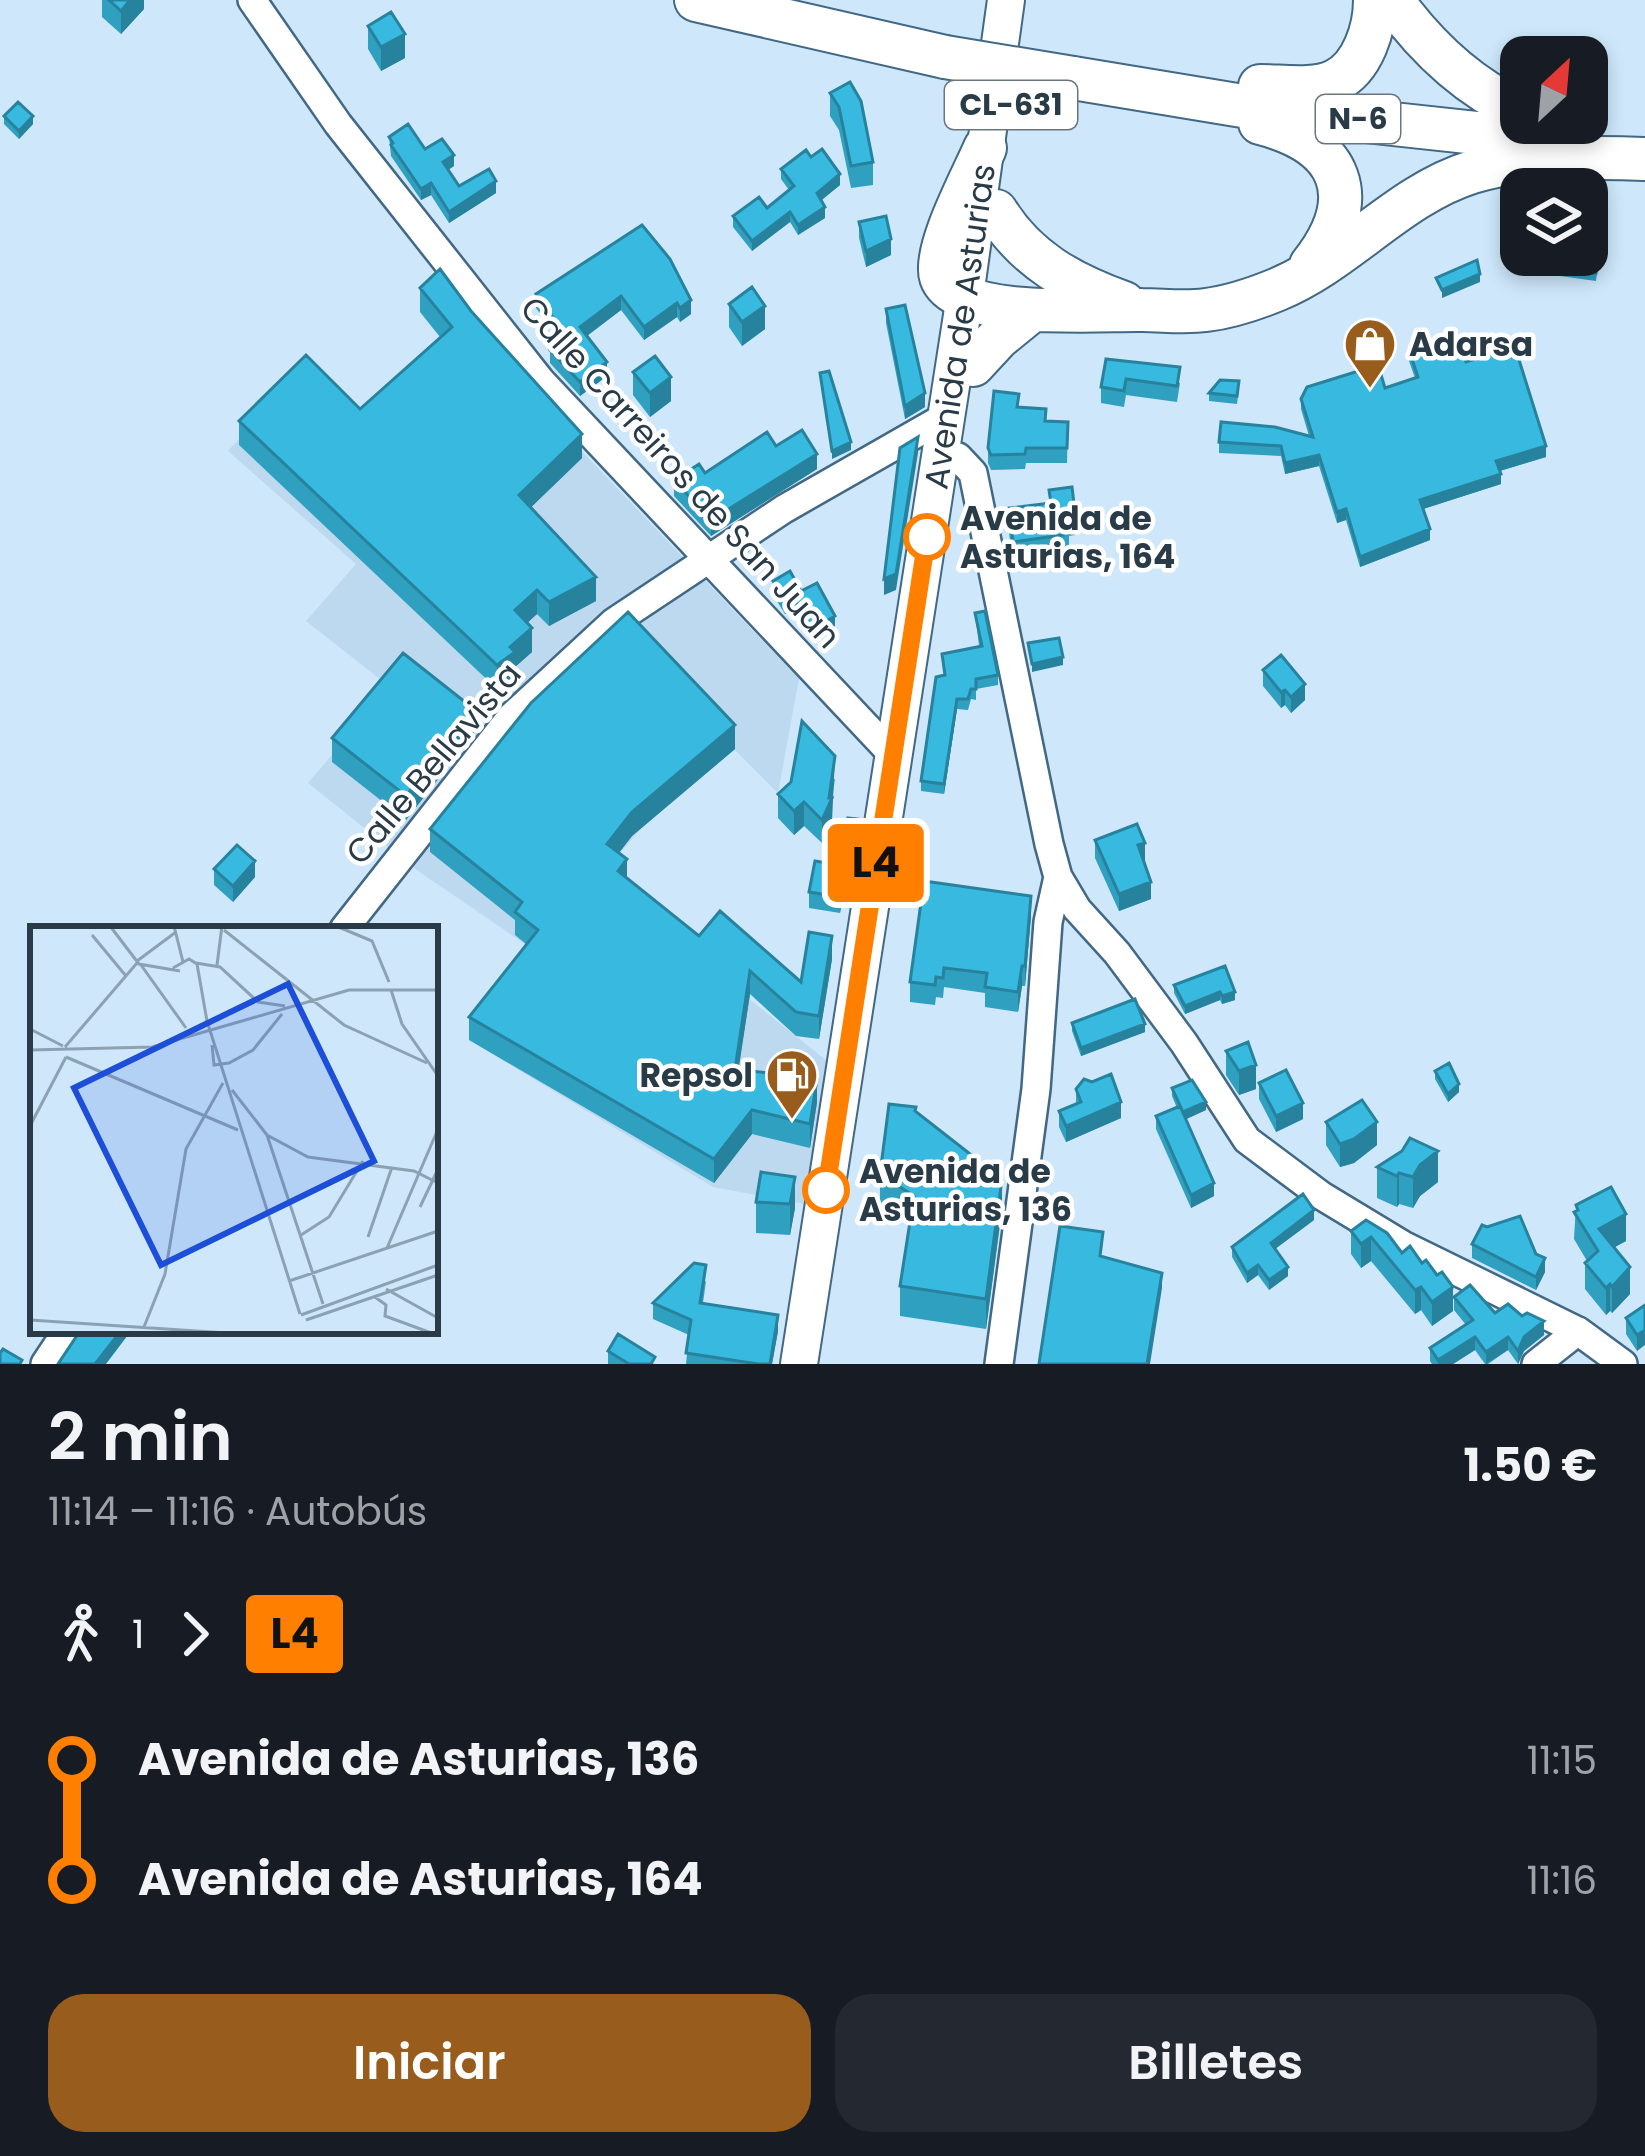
<!DOCTYPE html>
<html lang="es">
<head>
<meta charset="utf-8">
<style>
  body { margin:0; font-family:Poppins,sans-serif; background:#242831; color:#f1f3f6; height:100vh; display:flex; flex-direction:column; font-size:45px; white-space:nowrap }
  * { box-sizing:border-box; margin:0 }
  p { font-size:39px; color:#9ea1a6 }
  .icon { flex:none; width:66px; height:66px; fill:none; stroke:currentColor; stroke-width:2; stroke-linecap:round; stroke-linejoin:round }
  .map { position:relative; height:1364px; overflow:hidden }
  .drawer { display:flex; flex-direction:column; background:#171b24; flex:1 }
  .drawer>* { flex:none }
  .badge { padding:0 24px; border-radius:9px; font-size:42px; line-height:78px }
  .needle { width:78px; rotate:26deg }
  .controls { position:absolute; left:1500px; top:36px; display:grid; gap:24px }
  .controls a { display:grid; place-items:center; width:108px; height:108px; border-radius:24px; background:#171b24; box-shadow:0 6px 18px #0003; font-size:60px }
  .map>.badge { position:absolute; translate:-50% -50%; box-shadow:0 0 0 6px #fff }
  .legs { display:flex; align-items:center; gap:18px; height:132px; padding:0 48px; font-size:39px }
  .legs p { margin-inline-start:auto }
  .overview { display:flex; align-items:center; justify-content:space-between; height:204px; padding:0 48px }
  h1 { font-size:66px; font-weight:600; line-height:90px }
  .button { display:flex; gap:24px; margin-top:auto; padding:24px 48px }
  .button a { flex:1; height:138px; border-radius:36px; background:#985c1d; color:#fff; font-size:48px; font-weight:600; line-height:138px; text-align:center }
  .button a+a { background:#242831; color:#f1f3f6 }
  ul { padding:0 48px; list-style:none }
  li { display:flex; align-items:center; gap:42px; height:120px; font-size:45px }
  li i { display:grid; place-items:center; width:18px; height:100%; margin:0 15px; background:currentColor }
  li i::after { content:''; width:30px; height:30px; margin:-15px; border:9px solid; border-radius:50%; background:#171b24 }
  li p { margin-inline-start:auto }
  li:first-child i { background:linear-gradient(#0000 50%,currentColor 0) }
  li:last-child i { background:linear-gradient(currentColor 50%,#0000 0) }
  .map>svg:first-child { display:block }
  .built { fill:#bdd9f0 }
  .lines { fill:none; stroke-linecap:round; stroke-linejoin:round }
  .minor-casing { stroke:#426885; stroke-width:32 }
  .major-casing { stroke:#426885; stroke-width:40 }
  .highway-casing { stroke:#426885; stroke-width:46 }
  .minor { stroke:#fff; stroke-width:27 }
  .major { stroke:#fff; stroke-width:36 }
  .highway { stroke:#fff; stroke-width:42 }
  .highway-bridge-casing { stroke:#426885; stroke-width:46; stroke-linecap:butt }
  .highway-bridge { stroke:#fff; stroke-width:42 }
  .wall { fill:#30a0c1 }
  .shaded-wall { fill:#27829d }
  .building { fill:#38bae0; stroke:#27829d; stroke-width:3 }
  .line-1-casing { stroke:#fff; stroke-width:27 }
  .line-1 { stroke:#ff8000; stroke-width:18 }
  .stop-1-dot { fill:#fff; stroke:#ff8000; stroke-width:6 }
  .labels { text-anchor:middle; stroke-width:9; stroke-linejoin:round; paint-order:stroke }
  .shield { fill:#fff; stroke:#6a767f; stroke-width:3 }
  .shield-label { font-size:30px; font-weight:bold; fill:#2a3b48 }
  .street-label { font-size:33px; fill:#2a3b48; stroke:#fff }
  .poi-label { font-size:33px; font-weight:bold; fill:#2a3b48; stroke:#fff; text-anchor:start }
  .stop-label { font-size:33px; font-weight:bold; fill:#2a3b48; stroke:#fff; text-anchor:start }
  .inset-road { fill:none; stroke:#8ca2b3; stroke-width:3 }
  .view { fill:#1d4ed8; fill-opacity:0.15; stroke:#1d4ed8; stroke-width:6 }
  .inset-edge { fill:none; stroke:#2a3b48; stroke-width:6 }
</style>
</head>
<body>
<div class="map">
<svg width="1645" height="1364" viewBox="0 0 1645 1364">
  <rect width="100%" height="100%" fill="#cee7fb"/>
  <path class="built" d="M471,335L799,679L778,793L734,749L652,816L608,867L618,895L836,1068L816,1206L713,1187L469,1040L538,953L418,871L308,783L390,687L306,621L356,564L228,451L303,370L365,429Z"/>
  <g class="lines">
    <g class="minor-casing">
      <path id="minor" d="M252,0L338,124L541,381L893,755
        M958,457L973,473L1049,844L1058,877L1077,909L1117,953L1184,1043L1247,1140L1322,1196L1403,1245L1578,1331L1623,1364
        M344,929L511,717L614,622L784,509L945,417
        M45,1364L67,1331
        M999,1364L1036,1089L1048,922L1058,877
        M1536,1364L1578,1331"/>
    </g>
    <g class="major-casing">
      <g id="major">
        <path id="s1" d="M799,1364L965,296L1006,0"/>
      </g>
    </g>
    <g class="highway-casing">
      <path id="highway" d="M696,0L945,57
        M1392,0C1426,47 1468,87 1521,111
        M1073,78L1273,111L1577,144
        M1260,86C1283,86 1314,91 1335,81C1363,68 1375,28 1375,0
        M1260,123C1343,144 1364,197 1311,265
        M985,148C974,174 932,251 941,277C956,321 1104,309 1142,310C1163,310 1184,313 1206,310C1230,307 1254,299 1276,290C1347,261 1398,195 1472,172C1521,157 1594,157 1645,159
        M996,211C1026,260 1071,284 1124,303
        M973,365L998,338L1030,312"/>
    </g>
    <use href="#minor" class="minor"/>
    <use href="#major" class="major"/>
    <use href="#highway" class="highway"/>
    <g class="highway-bridge-casing">
      <path id="highway-bridge" d="M945,57L1073,78"/>
    </g>
    <use href="#highway-bridge" class="highway-bridge"/>
  </g>
  <path class="wall" d="M102,0H144V9L121,34L102,17Z
    M368,26L405,58L381,71L368,49Z
    M830,93L873,162V185L851,188L839,130L830,116Z
    M4,116L33,124L19,139L4,124Z
    M389,137L425,149L454,166L448,170L459,186L496,193L449,223L431,195L421,200L391,156Z
    M811,157L840,185L821,200L825,218L798,235L790,222L752,251L733,227V216L767,208L789,190L781,179V169Z
    M859,222L891,255L866,267L859,238Z
    M642,225L691,314L680,322L677,317L644,340L621,310L587,336L607,376L580,396L550,363V350L561,342L536,308V294Z
    M1599,258L1596,281L1517,270V262Z
    M420,288L582,458L531,507L596,601L549,626L537,614L527,623L532,652L515,667V676L497,689L239,445V421L360,409L440,337L420,312Z
    M729,304L765,329L742,346L729,327Z
    M886,309L925,407L905,419L886,323Z
    M1409,350L1466,362L1546,457L1500,471L1501,484L1423,509L1430,540L1360,567L1346,520L1337,523L1319,466L1285,474L1281,456L1219,453V442L1309,436L1301,409V399L1385,388L1415,378L1409,361Z
    M1106,359L1180,383L1177,402L1126,395L1124,407L1101,403V387Z
    M633,372L671,401L650,417L633,395Z
    M1239,389L1237,404L1209,401V393Z
    M1019,407L1046,421L1068,422L1067,463H1026L1025,469L991,470L988,463V448Z
    M776,446L817,469L711,536L674,496V480L705,473Z
    M1049,490L1075,512V535L1069,536V547L1063,548V559L1013,566L1009,532V508L1049,503Z
    M773,581L801,591L835,629L812,642L793,609L785,614L773,595Z
    M975,613L998,675V685L976,689V700L971,699L968,710L957,709L944,794L921,791V781L944,676L942,654L979,646Z
    M1263,670L1305,700L1291,713L1285,705L1281,708L1263,686Z
    M474,733L406,820L332,762V738Z
    M735,749L632,836L619,853L627,878L699,936L801,982L832,959L819,1039L796,1036L750,994L738,1070L817,1102L810,1148L752,1134L714,1183L469,1040V1017L526,944L515,935V920L430,852V829Z
    M835,779L832,799V822L822,843L804,826L794,835L778,818V794Z
    M858,835L854,863L844,862V846Z
    M1095,840L1145,860L1151,899L1119,911L1095,858Z
    M214,869L255,877L233,902L214,885Z
    M845,882L840,913L809,908V892Z
    M1031,916L1025,986H1022L1018,1012L985,1007V993L944,987L943,998L936,997L935,1005L910,1002V982Z
    M1225,966L1235,1000L1222,1004L1220,1000L1185,1014L1174,993V985Z
    M1072,1023L1145,1032L1081,1056L1072,1031Z
    M1226,1051L1256,1089L1239,1095L1226,1075Z
    M1435,1071L1459,1092L1448,1102L1435,1079Z
    M1259,1083L1303,1119L1276,1132L1259,1099Z
    M1172,1088L1206,1110L1186,1119L1214,1196L1191,1208L1156,1129V1116L1177,1108L1172,1096Z
    M1076,1089L1121,1118L1066,1142L1059,1127V1111L1076,1104Z
    M916,1112L1002,1209L986,1329L900,1316V1286L910,1223L880,1204V1174Z
    M1326,1122L1377,1145L1354,1163L1340,1167L1326,1145Z
    M1377,1167L1438,1182L1420,1196L1413,1208L1399,1204L1397,1207L1377,1198Z
    M761,1172L795,1208L790,1235L756,1233V1202Z
    M1576,1205L1626,1241L1614,1247L1630,1294L1612,1313L1610,1311L1606,1315L1585,1289V1263L1587,1261L1574,1239Z
    M1314,1220L1275,1249L1288,1276L1269,1290L1258,1275L1247,1283L1232,1257V1247Z
    M1366,1220L1402,1253L1422,1263L1437,1275L1453,1311L1432,1326L1421,1310L1415,1314L1371,1261L1361,1268L1351,1254V1231Z
    M1472,1244L1545,1272L1536,1290L1472,1258Z
    M706,1281L703,1303L778,1331L772,1364H686L689,1335L653,1319V1303Z
    M1454,1297L1495,1313L1544,1335L1524,1351L1518,1364L1508,1350L1488,1364H1485L1475,1350L1453,1364H1432L1430,1361V1348L1466,1325L1454,1310Z
    M1645,1305L1637,1351L1626,1334V1318Z
    M608,1351L655,1364H608Z"/>
  <path class="shaded-wall" d="M130,0H144V9L121,34V11Z
    M405,34V58L381,71V47Z
    M33,116V124L19,139V131Z
    M454,155V166L443,173V162Z
    M840,174V185L817,204V193Z
    M496,181V193L449,223V212Z
    M431,183V195L421,200V189Z
    M825,207V218L798,235V225Z
    M790,212V222L752,251V241Z
    M891,239V255L866,267V251Z
    M1480,274V282L1442,298V290Z
    M621,296V310L580,341V327Z
    M691,300V314L680,322V308Z
    M677,303V317L644,340V327Z
    M765,306V329L742,346V322Z
    M607,362V376L580,396V382Z
    M671,377V401L650,417V393Z
    M925,393V407L905,419V406Z
    M582,434V458L519,519V495Z
    M918,437V453L896,590L884,595V579Z
    M851,442V450L832,459V451Z
    M1546,446V457L1496,472V461Z
    M817,454V469L711,536V520Z
    M1319,455V466L1285,474V463Z
    M1501,474V484L1420,510V500Z
    M1346,509V520L1337,523V512Z
    M1430,529V540L1360,567V557Z
    M596,577V601L549,626V602Z
    M537,590V614L515,634V610Z
    M793,596V609L785,614V601Z
    M835,616V629L812,642V629Z
    M532,628V652L515,667V676L497,689V665L510,647Z
    M1063,657V665L1032,672V664Z
    M1305,684V700L1291,713V697Z
    M1285,690V705L1281,708V692Z
    M957,699V709L944,794V784Z
    M474,709V733L406,820V796Z
    M735,725V749L632,836L607,868V844L632,812Z
    M835,756L832,822L822,843V820L829,798Z
    M804,802V826L794,835V811Z
    M858,819V835L854,863V847Z
    M1145,843V860L1138,863V845Z
    M627,859V882L618,871Z
    M255,861V877L233,902V886Z
    M845,866V882L840,913V897Z
    M1151,882V899L1119,911V894Z
    M1031,896V916L1025,986V966Z
    M832,936V959L819,1039V1016Z
    M1022,966V986L1018,1012V992Z
    M750,971V994L735,1093V1069Z
    M1220,992V1000L1185,1014V1006Z
    M1235,992V1000L1222,1004V996Z
    M1145,1024V1032L1081,1056V1048Z
    M1256,1065V1089L1239,1095V1071Z
    M817,1079V1102L810,1148V1124Z
    M1459,1084V1092L1448,1102V1094Z
    M1121,1102V1118L1066,1142V1126Z
    M1206,1102V1110L1182,1121V1113Z
    M1303,1103V1119L1276,1132V1116Z
    M752,1110V1134L714,1183V1159Z
    M1377,1122V1145L1354,1163L1340,1167V1144Z
    M1438,1151V1182L1420,1196L1413,1208V1177L1420,1165Z
    M1399,1173V1204L1397,1207V1176Z
    M795,1177V1208L790,1235V1204Z
    M1002,1179V1209L986,1329V1299Z
    M1214,1183V1196L1191,1208V1195Z
    M1314,1210V1220L1271,1252V1243Z
    M1626,1214V1241L1599,1256V1229Z
    M1371,1237V1261L1361,1268V1244Z
    M1545,1258V1272L1536,1290V1277Z
    M1258,1265V1275L1247,1283V1273Z
    M1288,1267V1276L1269,1290V1280Z
    M1630,1267V1294L1612,1313V1287Z
    M1162,1273V1288L1150,1364H1147Z
    M1610,1284V1311L1606,1315V1288Z
    M1421,1287V1310L1415,1314V1290Z
    M1453,1287V1311L1432,1326V1302Z
    M778,1315V1331L772,1364H770Z
    M1544,1321V1335L1524,1351L1518,1364V1351L1524,1337Z
    M1645,1330V1345L1637,1351V1335Z
    M121,1331H131L106,1364H95Z
    M1475,1337V1350L1453,1364H1438V1360Z
    M1508,1337V1350L1486,1364V1352Z"/>
  <path class="building" d="M109,0H130L121,11Z
    M391,12L405,34L381,47L368,26Z
    M850,82L861,101L873,162L851,166L839,107L830,93Z
    M18,102L33,116L19,131L4,116Z
    M408,124L425,149L442,139L454,155L443,162L459,186L489,169L496,181L449,212L431,183L421,189L391,145L393,143L389,137Z
    M822,149L840,174L817,193L825,207L798,225L790,212L752,241L733,216L759,197L767,208L794,186L781,169L806,150L811,157Z
    M886,216L891,239L866,251L859,222Z
    M642,225L670,259L691,300L680,308L677,303L644,327L621,296L580,327L607,362L580,382L550,350L567,337L536,294Z
    M1520,240L1521,255H1587V249L1599,250L1596,273L1517,262Z
    M1477,260L1480,274L1442,290L1436,278Z
    M440,269L471,311L582,434L519,495L596,577L549,602L537,590L515,610L532,628L510,647L515,652L497,665L239,421L306,355L360,409L452,327L420,288Z
    M752,287L765,306L742,322L729,304Z
    M905,305L925,393L905,406L886,309Z
    M1457,335L1466,362L1515,347L1546,446L1496,461L1501,474L1420,500L1430,529L1360,557L1346,509L1337,512L1319,455L1285,463L1281,446L1219,442L1221,422L1275,427L1313,437L1301,399L1307,387L1378,365L1385,388L1418,377L1409,350Z
    M655,356L671,377L650,393L633,372Z
    M1106,359L1180,367L1177,386L1126,379L1124,391L1101,387Z
    M829,371L851,442L832,451L820,373Z
    M1220,380L1239,381L1237,396L1209,393Z
    M994,391L1019,394L1017,407L1046,409L1045,421L1068,422L1067,448H1026L1025,454L991,455L988,448Z
    M802,430L817,454L711,520L674,480L699,464L705,473L767,432L776,446Z
    M918,437L896,574L884,579L900,448Z
    M1072,487L1075,512L1067,513L1069,524H1062L1063,535L1013,542L1009,508L1051,503L1049,490Z
    M790,571L801,591L817,583L835,616L812,629L793,596L785,601L773,581Z
    M985,611L998,675L976,679V689H971L968,699H957L944,784L921,781L936,677L945,675L942,654L982,646L975,613Z
    M628,612L735,725L632,812L607,844L627,859L618,871L699,936L720,911L801,982L809,932L832,936L819,1016L796,1012L750,971L735,1069L817,1079L810,1124L752,1110L714,1159L469,1017L538,930L515,912L522,902L430,829L531,703Z
    M1059,638L1063,657L1032,664L1028,643Z
    M403,653L474,709L406,796L332,738Z
    M1281,655L1305,684L1291,697L1285,690L1281,692L1263,670Z
    M802,721L835,756L829,798H832L822,820L804,802L794,811L778,794L791,782Z
    M848,818L858,819L854,847L844,846Z
    M1137,824L1145,843L1138,845L1151,882L1119,894L1095,840Z
    M237,845L255,861L233,886L214,869Z
    M815,861L845,866L840,897L809,892Z
    M924,881L1031,896L1025,966H1022L1018,992L985,987L987,973L944,968L943,978L936,977L935,985L910,982Z
    M1225,966L1235,992L1222,996L1220,992L1185,1006L1174,985Z
    M1135,999L1145,1024L1081,1048L1072,1023Z
    M1248,1042L1256,1065L1239,1071L1226,1051Z
    M1449,1063L1459,1084L1448,1094L1435,1071Z
    M1286,1070L1303,1103L1276,1116L1259,1083Z
    M1111,1074L1121,1102L1066,1126L1059,1111L1081,1102L1076,1089L1084,1079L1092,1082Z
    M1192,1080L1206,1102L1183,1112L1172,1088Z
    M1362,1100L1377,1122L1354,1139L1340,1144L1326,1122Z
    M889,1104L916,1107L915,1111L1002,1179L986,1299L900,1286L914,1196L880,1174Z
    M1180,1106L1214,1183L1191,1195L1156,1116Z
    M1410,1138L1438,1151L1420,1165L1413,1177L1399,1173L1397,1176L1377,1167L1402,1151Z
    M761,1172L795,1177L790,1204L756,1202Z
    M1611,1187L1626,1214L1599,1229L1630,1267L1612,1287L1610,1284L1606,1288L1585,1263L1598,1251L1574,1212L1578,1210L1576,1205Z
    M1303,1194L1314,1210L1271,1243L1288,1267L1269,1280L1258,1265L1247,1273L1232,1247Z
    M1520,1216L1536,1254L1545,1258L1536,1277L1472,1244L1482,1225L1487,1227Z
    M1366,1220L1387,1233L1402,1253L1410,1246L1422,1263L1426,1260L1437,1275L1442,1272L1453,1287L1432,1302L1421,1287L1415,1290L1371,1237L1361,1244L1351,1231Z
    M1060,1226L1103,1232L1100,1256L1162,1273L1147,1364H1039Z
    M694,1263L706,1265L700,1303L778,1315L770,1364H758L686,1353L691,1320L653,1303Z
    M1470,1285L1495,1313L1508,1304L1522,1316L1527,1313L1544,1321L1524,1337L1518,1351L1508,1337L1486,1352L1475,1337L1438,1360L1430,1348L1473,1320L1454,1297Z
    M1645,1305V1330L1637,1335L1626,1318Z
    M80,1331H121L95,1364H58Z
    M618,1334L655,1357L651,1364H629L608,1351Z
    M3,1349L22,1360L20,1364H0V1353Z"/>
  <g class="lines">
    <g class="line-1-casing">
      <path id="line-1" d="M826,1190L927,537"/>
    </g>
    <use href="#line-1" class="line-1"/>
  </g>
  <defs>
    <g id="shop-pin" transform="scale(2.7)"><path d="M0 17L-7.5 6A9.5 9.5 0 1 1 7.5 6Z" fill="#985c1d" stroke="#fff"/><path d="M-5-2.5h2.3a2.7 3.5 0 0 1 5.4 0H5L5.5 6h-11ZM-1.5-2.5h3a1.5 2.3 0 0 0-3 0Z" fill="#fff"/></g>
    <g id="fuel-pin" transform="scale(2.7)"><path d="M0 17L-7.5 6A9.5 9.5 0 1 1 7.5 6Z" fill="#985c1d" stroke="#fff"/><path d="M-5.5-6h7V0h2V4h1.3V-2.5L3-4.5l.8-.8L6-3V5H2.5V1h-1V6h-7ZM-4.2-4.7v3.2H.2V-4.7Z" fill="#fff"/></g>
  </defs>
  <g fill-rule="evenodd">
    <use href="#shop-pin" x="1370" y="344"/>
    <use href="#fuel-pin" x="792" y="1075"/>
  </g>
  <g class="stop-1-dot">
    <circle cx="927" cy="537" r="21"/>
    <circle cx="826" cy="1190" r="21"/>
  </g>
  <g class="labels">
    <g class="shield">
      <rect x="945" y="81" width="132" height="48" rx="9"/>
      <rect x="1316" y="95" width="84" height="48" rx="9"/>
    </g>
    <g class="shield-label">
      <text x="1011" y="115">CL-631</text>
      <text x="1358" y="129">N-6</text>
    </g>
    <g class="street-label">
      <text dy="12" stroke="none"><textPath href="#s1" startOffset="1050">Avenida de Asturias</textPath></text>
      <text transform="translate(681 472) rotate(48)" y="12">Calle Carreiros de San Juan</text>
      <text transform="translate(433 763) rotate(-50)" y="12">Calle Bellavista</text>
    </g>
    <g class="poi-label">
      <text x="1409" y="356">Adarsa</text>
      <text x="753" y="1087" text-anchor="end">Repsol</text>
    </g>
    <g class="stop-label">
      <text x="960" y="530">Avenida de<tspan x="960" dy="38">Asturias, 164</tspan></text>
      <text x="859" y="1183">Avenida de<tspan x="859" dy="38">Asturias, 136</tspan></text>
    </g>
  </g>
  <g transform="translate(30 926)">
    <rect width="408" height="408" fill="#cee7fb"/>
    <path class="inset-road" d="M80,0L109,38L150,45M144,0L153,36M306,0L342,15L359,56M194,4L314,99L397,137M62,9L96,50M107,35L146,6M166,37L190,41L228,76L255,80M111,39L156,102M187,39L192,0M143,42L159,33L167,38L177,95L270,388M361,64L372,98L408,150M0,103L33,120M182,119L184,139L199,137L223,124L252,88M35,121L107,37M0,124L122,121L319,64H408M36,131L208,204M202,164L237,209L278,231L384,245L408,257M0,200L36,131M237,209L293,378M390,281L408,243M271,309L299,291L333,235M338,311L362,241M357,322L408,203M259,355L408,305M356,363L408,392M345,371L356,379L355,390L404,408M271,389L408,339M0,394L212,408M276,394L408,349M114,401L135,348L156,223L193,157"/>
    <path class="view" d="M258,58L344,235L131,339L44,162Z"/>
    <rect width="408" height="408" class="inset-edge"/>
  </g>
</svg>
<div class="controls">
<a><svg class="needle" viewBox="-14 -14 28 28"><path d="M0-13l5 13h-10z" fill="#e53935"/><path d="M0 13l5-13h-10z" fill="#9ea1a6"/></svg></a>
<a><svg class="icon" aria-label="layers" viewBox="0 0 24 24"><path d="M12 4l9 5-9 5-9-5zM3 14l9 5 9-5"/></svg></a>
</div>
<b class="badge" style="left:876px;top:863px;background:#ff8000;color:#111">L4</b>
</div>
<section class="drawer">
<div class="overview"><div><h1>2 min</h1><p>11:14 – 11:16 · Autobús</p></div><b>1.50 €</b></div>
<div class="legs"><svg class="icon" aria-label="walk" viewBox="0 0 24 24"><circle cx="13" cy="4" r="2"/><path d="M13 8l-2 6 4 7M11 14l-3 7M7 12l3-4h3l4 4"/></svg>1<svg class="icon" aria-label="forward" viewBox="0 0 24 24"><path d="M9 5l7 7-7 7"/></svg><b class="badge" style="background:#ff8000;color:#111">L4</b></div>
<ul>
<li><i style="color:#ff8000"></i><b>Avenida de Asturias, 136</b><p>11:15</p></li>
<li><i style="color:#ff8000"></i><b>Avenida de Asturias, 164</b><p>11:16</p></li>
</ul>
<div class="button"><a>Iniciar</a><a>Billetes</a></div>
</section>
</body>
</html>
